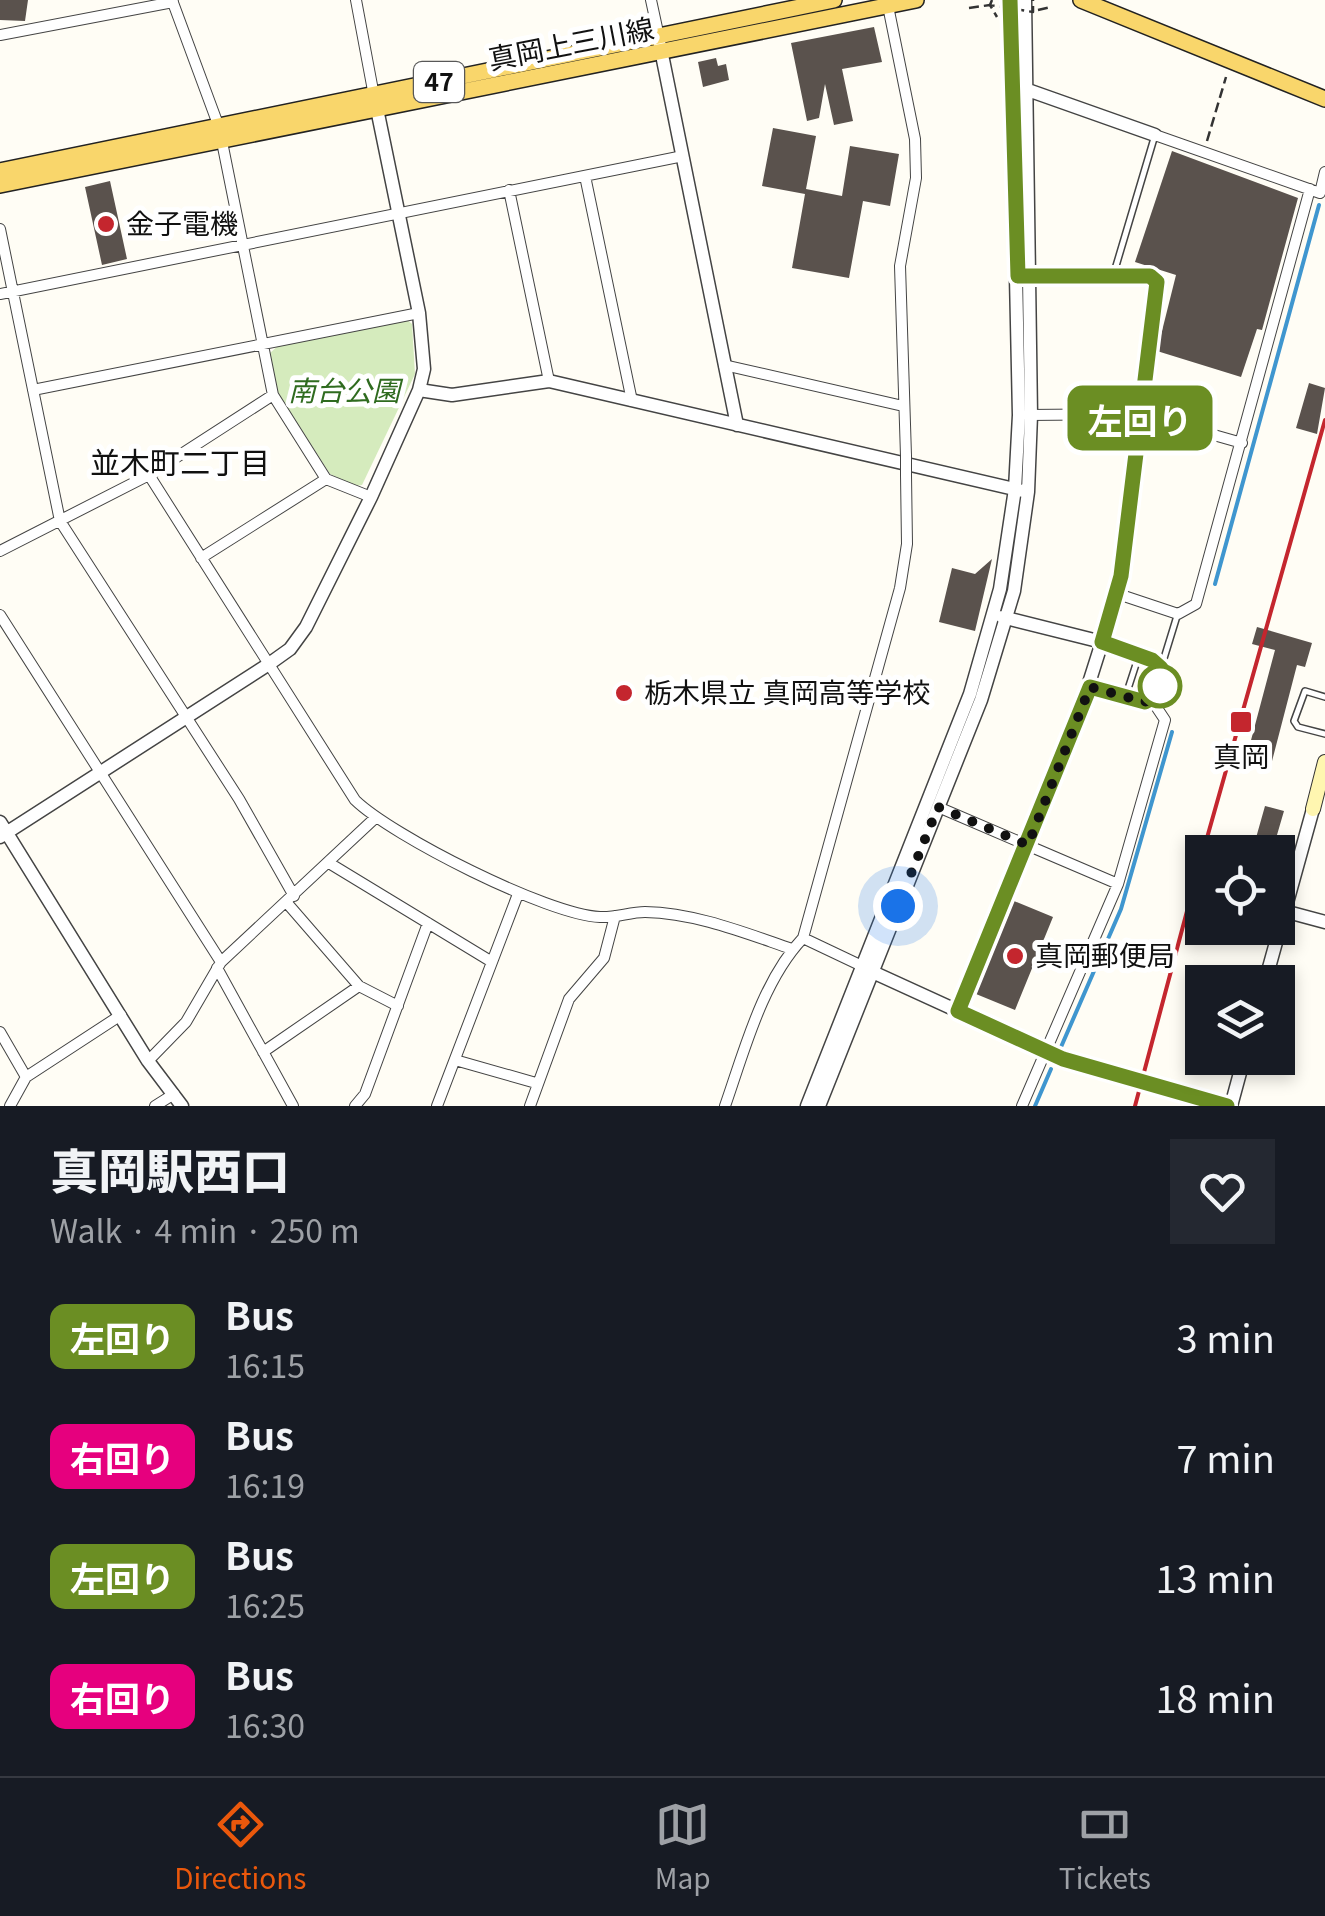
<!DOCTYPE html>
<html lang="en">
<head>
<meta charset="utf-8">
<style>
  body { margin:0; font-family:Georgia,"Noto Sans JP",serif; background:#242831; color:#f1f3f6; height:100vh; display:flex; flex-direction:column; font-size:38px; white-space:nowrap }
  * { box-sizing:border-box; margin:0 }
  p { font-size:32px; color:#9ea1a6 }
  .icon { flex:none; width:55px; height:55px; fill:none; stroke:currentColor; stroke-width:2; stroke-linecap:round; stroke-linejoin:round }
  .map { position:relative; height:1106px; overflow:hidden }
  .side { display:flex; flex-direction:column; background:#171b24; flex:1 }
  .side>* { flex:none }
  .badge { padding:0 20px; border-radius:15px; font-size:35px; line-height:65px }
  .fabs { position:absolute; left:1185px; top:835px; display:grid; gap:20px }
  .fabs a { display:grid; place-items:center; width:110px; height:110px; border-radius:0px; background:#171b24; box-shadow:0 5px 15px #0003; font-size:50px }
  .you { position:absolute; width:50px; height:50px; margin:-25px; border:8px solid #fff; border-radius:50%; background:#1a73e8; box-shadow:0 0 0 15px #1a73e833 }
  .map>.badge { position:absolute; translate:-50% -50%; box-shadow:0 0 0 5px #fff }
  .round { display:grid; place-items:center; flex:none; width:105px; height:105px; border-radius:0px; background:#242831 }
  .summary { display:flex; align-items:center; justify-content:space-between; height:170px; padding:0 50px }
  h1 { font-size:48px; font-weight:800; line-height:75px }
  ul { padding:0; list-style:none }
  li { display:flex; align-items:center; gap:30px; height:120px; padding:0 50px }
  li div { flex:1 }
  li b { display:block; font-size:38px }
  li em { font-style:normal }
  li .badge { min-width:110px; font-weight:700; text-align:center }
  .menu { display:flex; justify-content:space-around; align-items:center; height:140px; border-top:2px solid #363941; background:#171b24; font-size:28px; color:#9ea1a6 }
  .menu a { display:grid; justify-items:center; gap:5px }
  .menu .current { color:#ea580c }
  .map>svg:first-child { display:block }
  .green { fill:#d5ebbd }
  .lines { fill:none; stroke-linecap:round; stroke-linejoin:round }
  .stream { stroke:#3f96cf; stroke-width:4 }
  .building { fill:#5a524d }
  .service-casing { stroke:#444; stroke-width:8 }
  .minor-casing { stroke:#444; stroke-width:12 }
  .tertiary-casing { stroke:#444; stroke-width:15 }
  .secondary-casing { stroke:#333; stroke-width:16 }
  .primary-casing { stroke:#222; stroke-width:18 }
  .path { stroke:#333; stroke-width:2.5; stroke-dasharray:10 5; stroke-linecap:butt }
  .service { stroke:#fff; stroke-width:5 }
  .minor { stroke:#fff; stroke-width:10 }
  .tertiary { stroke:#fff; stroke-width:12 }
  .secondary { stroke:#fff6b0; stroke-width:14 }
  .primary { stroke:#f9d66b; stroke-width:15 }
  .rail { stroke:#c4262e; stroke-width:4 }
  .minor-bridge-casing { stroke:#444; stroke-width:12; stroke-linecap:butt }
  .path-bridge { stroke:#333; stroke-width:2.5; stroke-dasharray:10 5; stroke-linecap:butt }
  .minor-bridge { stroke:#fff; stroke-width:10 }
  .line-casing { stroke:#fff; stroke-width:22 }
  .line { stroke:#6b8e23; stroke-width:15 }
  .walk { stroke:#111; stroke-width:10; stroke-dasharray:0 18 }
  .poi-dot { fill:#c4262e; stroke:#fff; stroke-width:4 }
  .stop-dot { fill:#fff; stroke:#6b8e23; stroke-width:5 }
  .labels { text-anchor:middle; stroke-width:10; stroke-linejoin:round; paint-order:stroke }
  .shield { fill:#fff; stroke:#585858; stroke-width:2.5 }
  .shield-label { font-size:25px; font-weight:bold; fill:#111 }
  .street-label { font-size:28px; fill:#111; stroke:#fff }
  .poi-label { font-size:28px; fill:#111; stroke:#fff; text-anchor:start }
  .park-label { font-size:28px; font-style:italic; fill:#2f6b1f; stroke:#fff }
  .neighbourhood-label { font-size:30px; fill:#111; stroke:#fff }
</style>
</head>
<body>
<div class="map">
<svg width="1325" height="1106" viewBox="0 0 1325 1106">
  <rect width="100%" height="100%" fill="#fffdf5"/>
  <path class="green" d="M406,319L412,324L415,374L362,485L355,486L330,474L278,393L270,353L279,345Z"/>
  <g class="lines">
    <path class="stream" d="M1215,584L1319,205
      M1061,1047L1121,909L1172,732
      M1035,1106L1051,1069"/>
  </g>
  <path class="building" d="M0,0H28L25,21L0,20Z
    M874,27L882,62L842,69L853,121L834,125L825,84L819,118L807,121L791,43Z
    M716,58L718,66L726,64L729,80L703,87L698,62Z
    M773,128L816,136L806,189L842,196L850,146L899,154L890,206L863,201L849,278L792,268L805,194L762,186Z
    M1172,151L1298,198L1262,330L1257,329L1241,377L1157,351L1176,275L1135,262Z
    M110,181L127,259L102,265L85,187Z
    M1309,383L1325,388L1317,434L1296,428Z
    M992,559L975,631L939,622L952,568L975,574Z
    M1257,627L1312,643L1305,667L1297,665L1271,765L1246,759L1275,650L1252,644Z
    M1265,806L1284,811L1272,852H1252Z
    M1014,901L1053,917L1015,1010L976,994Z"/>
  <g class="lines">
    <g class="service-casing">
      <path id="service" d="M1113,276L1155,135
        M1161,668L1177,616
        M1090,687L1145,702C1159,695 1168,676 1157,663L1105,643
        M1325,697L1305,691L1294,721L1298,727L1325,734
        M1125,698L1139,655"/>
    </g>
    <g class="minor-casing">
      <path id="minor" d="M172,0L219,127L273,395L326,479L371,497
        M356,0L374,96
        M651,0L659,37
        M888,6L915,139L916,178L900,266L906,456
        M0,35L173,2
        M1155,135L1320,193L1325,172
        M585,176L632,401
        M509,190L549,381
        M0,229L60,521L239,799L294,896
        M1025,276H1150L1157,283L1121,576L1102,642
        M0,294L683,156
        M724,365L903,406
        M33,390L419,313
        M1027,415L1140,414L1242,443
        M149,475L355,800C392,836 548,915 600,917C615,918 630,912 645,912C696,913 745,933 792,949
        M0,551L149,475L273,395
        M201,558L326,479
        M1118,594L1178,614L1196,604L1310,189
        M0,615L221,962
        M938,807L1118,884
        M329,863L492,962
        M287,903L359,986L398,1006
        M803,938L862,966
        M217,968L293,1106
        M0,1032L26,1077
        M263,1052L359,986
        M455,1060L536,1083
        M148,1061L186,1022L221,962L374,819
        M10,1106L26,1077L121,1015
        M155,1106L174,1094
        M355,1106L365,1094L428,923
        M437,1106L518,894
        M530,1106L569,999L604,958L615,916
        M725,1106C744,1052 762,981 803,938L900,588L907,544L906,475
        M1022,1106L1118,884L1165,720L1151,699"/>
    </g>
    <g class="tertiary-casing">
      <path id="tertiary" d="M660,45L737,425
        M1025,89L1155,135
        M419,390L452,395L549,381L1023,491
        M0,822L148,1061L182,1106
        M0,837L269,664L290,649L306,627L371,497L419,390L424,369L419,313L376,104
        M1284,911L1325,922
        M866,969L1063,1059L1227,1106
        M1265,982L1313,809
        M958,1011L1076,724L1102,642L1002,617
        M807,1106L970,694L1000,589L1015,489L1019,415L1010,0
        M819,1106L981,700L1014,591L1028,492L1031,415L1025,0
        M1231,1106L1244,1058"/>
    </g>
    <g class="secondary-casing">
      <path id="secondary" d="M1313,809L1325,762"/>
    </g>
    <g class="primary-casing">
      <path id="primary" d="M1081,0L1325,99
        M0,171L834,0
        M0,185L916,0"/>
    </g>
    <path class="path" d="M969,8L990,5L997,17
      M1038,10L1051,7
      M1207,141L1226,77"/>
    <use href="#service" class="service"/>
    <use href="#minor" class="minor"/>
    <use href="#tertiary" class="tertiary"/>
    <use href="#secondary" class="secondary"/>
    <use href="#primary" class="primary"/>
    <path class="rail" d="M1203,852L1325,420
      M1135,1106L1202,855"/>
    <g class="minor-bridge-casing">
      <path id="minor-bridge" d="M906,456V475"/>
    </g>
    <path class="path-bridge" d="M992,0L990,5L1033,12V0"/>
    <use href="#minor-bridge" class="minor-bridge"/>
  </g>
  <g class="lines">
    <g class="line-casing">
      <path id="line" d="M1010,0L1018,276H1150L1157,282L1121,576L1102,642L1152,660L1161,668C1163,682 1158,696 1145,702L1090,687L958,1011L1063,1059L1227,1106"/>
    </g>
    <use href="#line" class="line"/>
    <path class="walk" d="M898,906L938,807L1028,845L1090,687L1145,702L1160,686"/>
  </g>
  <g class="poi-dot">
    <circle cx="106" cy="224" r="10"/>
    <circle cx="624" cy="693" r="10"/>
    <rect x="1229" y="710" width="24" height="24" rx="5"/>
    <circle cx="1015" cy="956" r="10"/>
  </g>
  <circle class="stop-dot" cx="1160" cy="686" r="20"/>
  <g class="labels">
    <rect class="shield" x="414" y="62" width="50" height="40" rx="8"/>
    <g class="shield-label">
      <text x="439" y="91">47</text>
    </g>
    <g class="street-label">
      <text transform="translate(571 44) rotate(-11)" y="10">真岡上三川線</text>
    </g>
    <g class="poi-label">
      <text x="126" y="234">金子電機</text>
      <text x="644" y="703">栃木県立 真岡高等学校</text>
      <text x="1241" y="767" text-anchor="middle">真岡</text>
      <text x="1035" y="966">真岡郵便局</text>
    </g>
    <g class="park-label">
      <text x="344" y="401">南台公園</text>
    </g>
    <g class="neighbourhood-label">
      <text x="180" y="474">並木町二丁目</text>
    </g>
  </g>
</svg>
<div class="fabs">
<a><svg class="icon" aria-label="locate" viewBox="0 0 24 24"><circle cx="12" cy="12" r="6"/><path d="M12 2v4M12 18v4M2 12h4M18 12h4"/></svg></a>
<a><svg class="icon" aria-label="layers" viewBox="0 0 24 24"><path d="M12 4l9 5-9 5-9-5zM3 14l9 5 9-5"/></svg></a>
</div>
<div class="you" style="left:898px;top:906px"></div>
<b class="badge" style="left:1140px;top:418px;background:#6b8e23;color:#fff">左回り</b>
</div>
<section class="side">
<div class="summary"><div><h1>真岡駅西口</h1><p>Walk · 4 min · 250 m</p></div><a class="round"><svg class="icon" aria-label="heart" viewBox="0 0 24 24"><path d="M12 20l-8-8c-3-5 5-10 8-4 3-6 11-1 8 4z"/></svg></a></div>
<ul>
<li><span class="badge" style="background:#6b8e23;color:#fff">左回り</span><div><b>Bus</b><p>16:15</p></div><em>3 min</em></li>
<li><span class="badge" style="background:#e6007e;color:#fff">右回り</span><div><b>Bus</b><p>16:19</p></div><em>7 min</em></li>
<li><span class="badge" style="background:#6b8e23;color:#fff">左回り</span><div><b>Bus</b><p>16:25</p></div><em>13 min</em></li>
<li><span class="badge" style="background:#e6007e;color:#fff">右回り</span><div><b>Bus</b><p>16:30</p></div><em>18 min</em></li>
</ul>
</section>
<nav class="menu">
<a class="current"><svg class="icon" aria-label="directions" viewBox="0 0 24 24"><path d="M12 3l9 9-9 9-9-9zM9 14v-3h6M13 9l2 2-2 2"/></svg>Directions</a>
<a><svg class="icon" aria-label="map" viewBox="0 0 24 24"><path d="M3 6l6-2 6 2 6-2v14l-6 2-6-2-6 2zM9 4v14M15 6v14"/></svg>Map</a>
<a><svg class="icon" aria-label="tickets" viewBox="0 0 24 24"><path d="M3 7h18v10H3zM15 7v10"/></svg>Tickets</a>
</nav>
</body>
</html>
